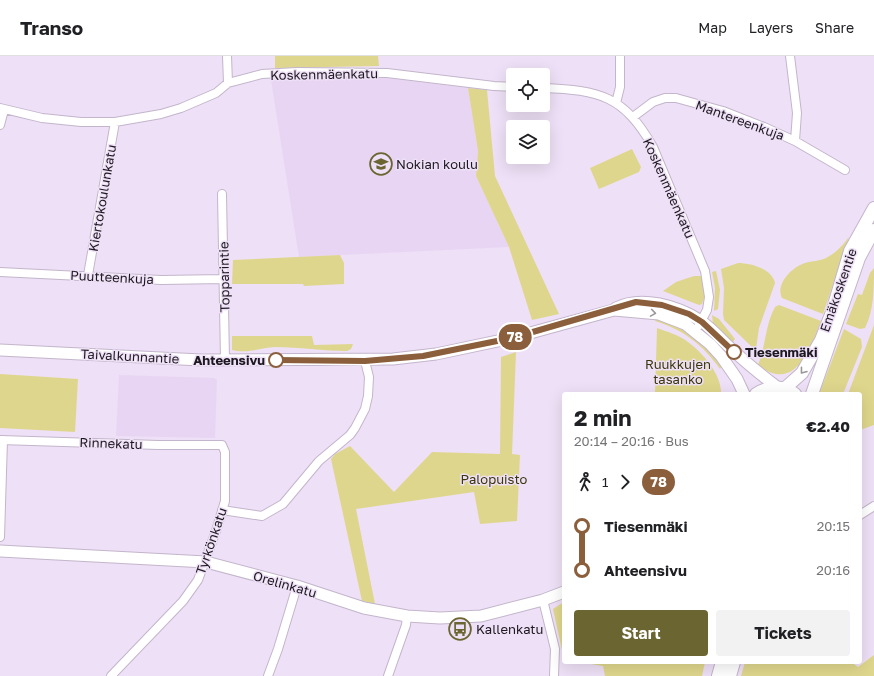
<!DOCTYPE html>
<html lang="en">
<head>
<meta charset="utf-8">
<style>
  body { margin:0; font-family:"Golos Text",sans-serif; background:#f2f2f2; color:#202124; height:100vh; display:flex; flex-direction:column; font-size:15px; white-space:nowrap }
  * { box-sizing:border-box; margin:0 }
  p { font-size:13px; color:#757577 }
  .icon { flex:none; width:22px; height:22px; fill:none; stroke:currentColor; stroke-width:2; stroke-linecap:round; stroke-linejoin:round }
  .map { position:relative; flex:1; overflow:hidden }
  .side { position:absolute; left:562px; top:336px; width:300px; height:272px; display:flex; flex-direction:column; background:#fff; border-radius:4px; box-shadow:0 4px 16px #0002 }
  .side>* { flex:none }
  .badge { padding:0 8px; border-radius:13px; font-size:14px; line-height:26px }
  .buttons { position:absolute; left:506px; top:12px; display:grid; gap:8px }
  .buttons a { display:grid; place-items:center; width:44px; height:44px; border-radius:4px; background:#fff; box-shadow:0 4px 16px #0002; font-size:20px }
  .map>.badge { position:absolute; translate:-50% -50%; box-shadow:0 0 0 2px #fff }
  .legs { display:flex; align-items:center; gap:6px; height:44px; padding:0 12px; font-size:13px }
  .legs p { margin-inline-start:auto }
  .overview { display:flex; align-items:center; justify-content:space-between; height:68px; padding:0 12px }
  h1 { font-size:22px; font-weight:700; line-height:30px }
  .button { display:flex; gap:8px; margin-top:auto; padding:8px 12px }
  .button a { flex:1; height:46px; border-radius:4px; background:#6b6531; color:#fff; font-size:16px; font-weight:700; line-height:46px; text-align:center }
  .button a+a { background:#f2f2f2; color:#202124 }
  ul { padding:0 12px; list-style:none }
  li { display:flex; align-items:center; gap:14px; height:44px; font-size:15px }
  li i { display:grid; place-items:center; width:6px; height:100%; margin:0 5px; background:currentColor }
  li i::after { content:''; width:10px; height:10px; margin:-5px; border:3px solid; border-radius:50%; background:#fff }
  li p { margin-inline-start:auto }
  li:first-child i { background:linear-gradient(#0000 50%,currentColor 0) }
  li:last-child i { background:linear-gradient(currentColor 50%,#0000 0) }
  header { display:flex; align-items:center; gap:24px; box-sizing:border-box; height:56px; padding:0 20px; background:#fff; border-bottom:1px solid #e0e0e0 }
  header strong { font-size:19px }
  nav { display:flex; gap:22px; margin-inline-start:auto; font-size:14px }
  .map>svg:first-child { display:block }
  .built { fill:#e8d5f3 }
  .green { fill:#dfd68d }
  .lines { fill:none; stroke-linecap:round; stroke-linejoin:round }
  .street-casing { stroke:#c3b5cb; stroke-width:10 }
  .secondary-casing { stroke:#c3b5cb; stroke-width:13 }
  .primary-casing { stroke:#c3b5cb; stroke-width:14 }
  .street { stroke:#fff; stroke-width:8 }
  .secondary { stroke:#fff; stroke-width:11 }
  .primary { stroke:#fff; stroke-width:12 }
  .oneway { stroke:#99979b }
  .line-1-casing { stroke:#fff; stroke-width:9 }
  .line-1 { stroke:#8b5e3c; stroke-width:6 }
  .stop-1-dot { fill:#fff; stroke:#8b5e3c; stroke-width:2 }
  .labels { text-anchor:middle; stroke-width:3; stroke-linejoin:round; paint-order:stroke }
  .street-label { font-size:13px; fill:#1d1820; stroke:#eee0f6 }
  .poi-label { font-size:13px; fill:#1d1820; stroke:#eee0f6; text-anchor:start }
  .stop-label { font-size:13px; font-weight:bold; fill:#1d1820; stroke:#eee0f6; text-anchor:start }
  .park-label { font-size:13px; fill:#3b360b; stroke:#eee0f6 }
</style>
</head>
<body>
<header>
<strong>Transo</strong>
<nav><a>Map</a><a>Layers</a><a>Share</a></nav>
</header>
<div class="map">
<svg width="874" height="620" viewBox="0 0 874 620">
  <rect width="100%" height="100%" fill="#eee0f6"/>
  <path class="built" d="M329,21L387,22L468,32L478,95L476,120L509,191L299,201L271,24Z
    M119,319L214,322L217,324L215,382L116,380Z"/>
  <path class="green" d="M275,0H378L379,10L275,12Z
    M468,32L487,34L495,120L559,258L532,264L509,191L476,120L478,95Z
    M632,93L641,111L639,116L599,133L590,112Z
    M849,181L823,258L782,242C775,228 792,211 805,207C812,205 820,205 826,202C836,197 843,189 849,181Z
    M340,199L344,207V228L304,230L303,228H232L233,204Z
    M738,207C751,207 772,213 775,227L759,272L756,293L753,292L724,264L723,258L724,232L721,213Z
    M874,212C874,232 874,255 865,272L860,273L846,268L858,238L862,239L870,217Z
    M716,215L720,234L718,253L714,255L715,232L712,216Z
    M694,220H702L705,239L702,248L699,249L663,235L676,226Z
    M779,249L821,265C811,292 795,338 758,309C766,290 765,269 775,251Z
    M712,259L719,263L735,283L733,286L713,268Z
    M657,261L675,268L701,284L722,310L720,313C703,289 684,274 655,265Z
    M874,269V369L860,374V338H848Z
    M657,272C668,276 679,279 688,286C703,297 722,319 721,338H655Z
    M844,273L861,283L862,291L843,338H819Z
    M232,280H312L314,289L353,288L351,293L347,295C323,295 299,291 275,291C260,292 246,298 232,294Z
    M516,296L512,398L520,399L517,465L480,468L474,436L356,453L375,548L362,545L331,403L335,398L350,390L394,436L432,396L500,398L501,301Z
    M0,318L78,323L75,376L0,372Z
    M564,546V603L553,553Z
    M874,599V620H741L745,606H851L858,611Z
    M579,606H705L702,620H605L603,610Z"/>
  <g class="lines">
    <g class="street-casing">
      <path id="street" d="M227,0L228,27
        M790,0L797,57L795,85
        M543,32C600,34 624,40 653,91L705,215L709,241L707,254L699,269
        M616,47L620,31V0
        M0,52L42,62L81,66H115L161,58L181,52L216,37L228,27L262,18L297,16L387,17L494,30L513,31
        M633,61L653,46L665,42H676L723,55L764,71L795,85L845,114
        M0,69L4,54
        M222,138L225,304
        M0,216L161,224L224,223
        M88,219L115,66
        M0,384L158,389H222L225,396V445L216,475L198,524L183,545L111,620
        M222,454L262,460L283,448L319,405L350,379L355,372L365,353L368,340L369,321L365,305
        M860,459L874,450
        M0,481L3,384
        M543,544L555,593L554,620
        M268,620L278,593L297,530
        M388,620L406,569L407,560"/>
    </g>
    <g class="secondary-casing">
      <path id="secondary" d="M616,252C641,239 678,250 701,265C714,274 725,288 737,298C750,310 764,321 777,331
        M0,294L201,304L393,303L436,298L512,282L614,254L659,258L685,268L710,288L721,300L737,323L744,338
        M0,495L206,506L297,530L364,552L407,560L440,562L481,560L543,544L564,536"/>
    </g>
    <g class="primary-casing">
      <path id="primary" d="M784,333L802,317L821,284L832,256L850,195L874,152
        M756,338C768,330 783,329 795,338
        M812,338L859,202L874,174
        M718,620L722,606
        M730,620L734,606"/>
    </g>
    <use href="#street" class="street"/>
    <use href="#secondary" class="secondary"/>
    <use href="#primary" class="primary"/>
  </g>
  <defs><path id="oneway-chevron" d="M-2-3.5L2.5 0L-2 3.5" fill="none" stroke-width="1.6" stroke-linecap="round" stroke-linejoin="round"/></defs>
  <g class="oneway">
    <use href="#oneway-chevron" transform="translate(653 257) rotate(9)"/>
    <use href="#oneway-chevron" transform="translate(803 315) rotate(128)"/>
  </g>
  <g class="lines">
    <g class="line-1-casing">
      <path id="line-1" d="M276,304L365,305L423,300L512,282L636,246L662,249L689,258L702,266L734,296"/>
    </g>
    <use href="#line-1" class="line-1"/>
  </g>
  <defs>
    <g id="school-ring" transform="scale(1.15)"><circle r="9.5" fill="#eee0f6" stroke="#6b6531" stroke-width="1.5"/><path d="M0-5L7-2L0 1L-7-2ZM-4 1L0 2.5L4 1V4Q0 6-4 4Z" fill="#6b6531"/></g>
    <g id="bus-ring" transform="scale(1.15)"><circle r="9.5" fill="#eee0f6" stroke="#6b6531" stroke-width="1.5"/><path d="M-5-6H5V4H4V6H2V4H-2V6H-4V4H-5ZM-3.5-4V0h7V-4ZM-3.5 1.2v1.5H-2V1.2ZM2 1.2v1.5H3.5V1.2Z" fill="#6b6531"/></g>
  </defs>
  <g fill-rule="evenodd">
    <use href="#school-ring" x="381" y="108"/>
    <use href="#bus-ring" x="460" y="573"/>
  </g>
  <g class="stop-1-dot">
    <circle cx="734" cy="296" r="7"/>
    <circle cx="276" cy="304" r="7"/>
  </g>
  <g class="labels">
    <g class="street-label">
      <text transform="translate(324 18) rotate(-1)" y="5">Koskenmäenkatu</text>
      <text transform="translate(740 64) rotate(20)" y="5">Mantereenkuja</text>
      <text transform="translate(669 132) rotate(66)" y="5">Koskenmäenkatu</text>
      <text transform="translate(102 142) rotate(-80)" y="5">Kiertokoulunkatu</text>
      <text transform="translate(112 221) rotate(3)" y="5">Puutteenkuja</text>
      <text transform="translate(224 221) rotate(-91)" y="5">Topparintie</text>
      <text transform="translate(838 234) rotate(-71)" y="5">Emäkoskentie</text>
      <text transform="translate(130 300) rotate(3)" y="5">Taivalkunnantie</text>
      <text transform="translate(111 387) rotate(2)" y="5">Rinnekatu</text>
      <text transform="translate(211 485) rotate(-71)" y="5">Tyrkönkatu</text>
      <text transform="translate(285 528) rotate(16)" y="5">Orelinkatu</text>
    </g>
    <g class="poi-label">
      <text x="396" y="113">Nokian koulu</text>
      <text x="476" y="578">Kallenkatu</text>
    </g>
    <g class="stop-label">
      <text x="745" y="301">Tiesenmäki</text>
      <text x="265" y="309" text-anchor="end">Ahteensivu</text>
    </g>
    <g class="park-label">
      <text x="678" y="313">Ruukkujen<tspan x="678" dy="15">tasanko</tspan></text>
      <text x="494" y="428">Palopuisto</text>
    </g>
  </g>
</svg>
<div class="buttons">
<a><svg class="icon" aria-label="locate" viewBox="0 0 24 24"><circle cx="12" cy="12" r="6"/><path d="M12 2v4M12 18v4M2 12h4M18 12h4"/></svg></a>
<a><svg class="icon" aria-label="layers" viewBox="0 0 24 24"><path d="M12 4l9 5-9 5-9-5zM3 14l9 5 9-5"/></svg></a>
</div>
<b class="badge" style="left:515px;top:281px;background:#8b5e3c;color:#fff">78</b>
<section class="side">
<div class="overview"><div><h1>2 min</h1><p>20:14 – 20:16 · Bus</p></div><b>€2.40</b></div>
<div class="legs"><svg class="icon" aria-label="walk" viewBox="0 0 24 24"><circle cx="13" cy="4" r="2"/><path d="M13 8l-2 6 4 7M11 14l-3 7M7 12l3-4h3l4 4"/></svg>1<svg class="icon" aria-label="forward" viewBox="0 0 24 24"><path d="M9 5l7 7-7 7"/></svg><b class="badge" style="background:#8b5e3c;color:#fff">78</b></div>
<ul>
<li><i style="color:#8b5e3c"></i><b>Tiesenmäki</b><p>20:15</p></li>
<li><i style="color:#8b5e3c"></i><b>Ahteensivu</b><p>20:16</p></li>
</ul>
<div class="button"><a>Start</a><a>Tickets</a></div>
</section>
</div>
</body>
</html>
